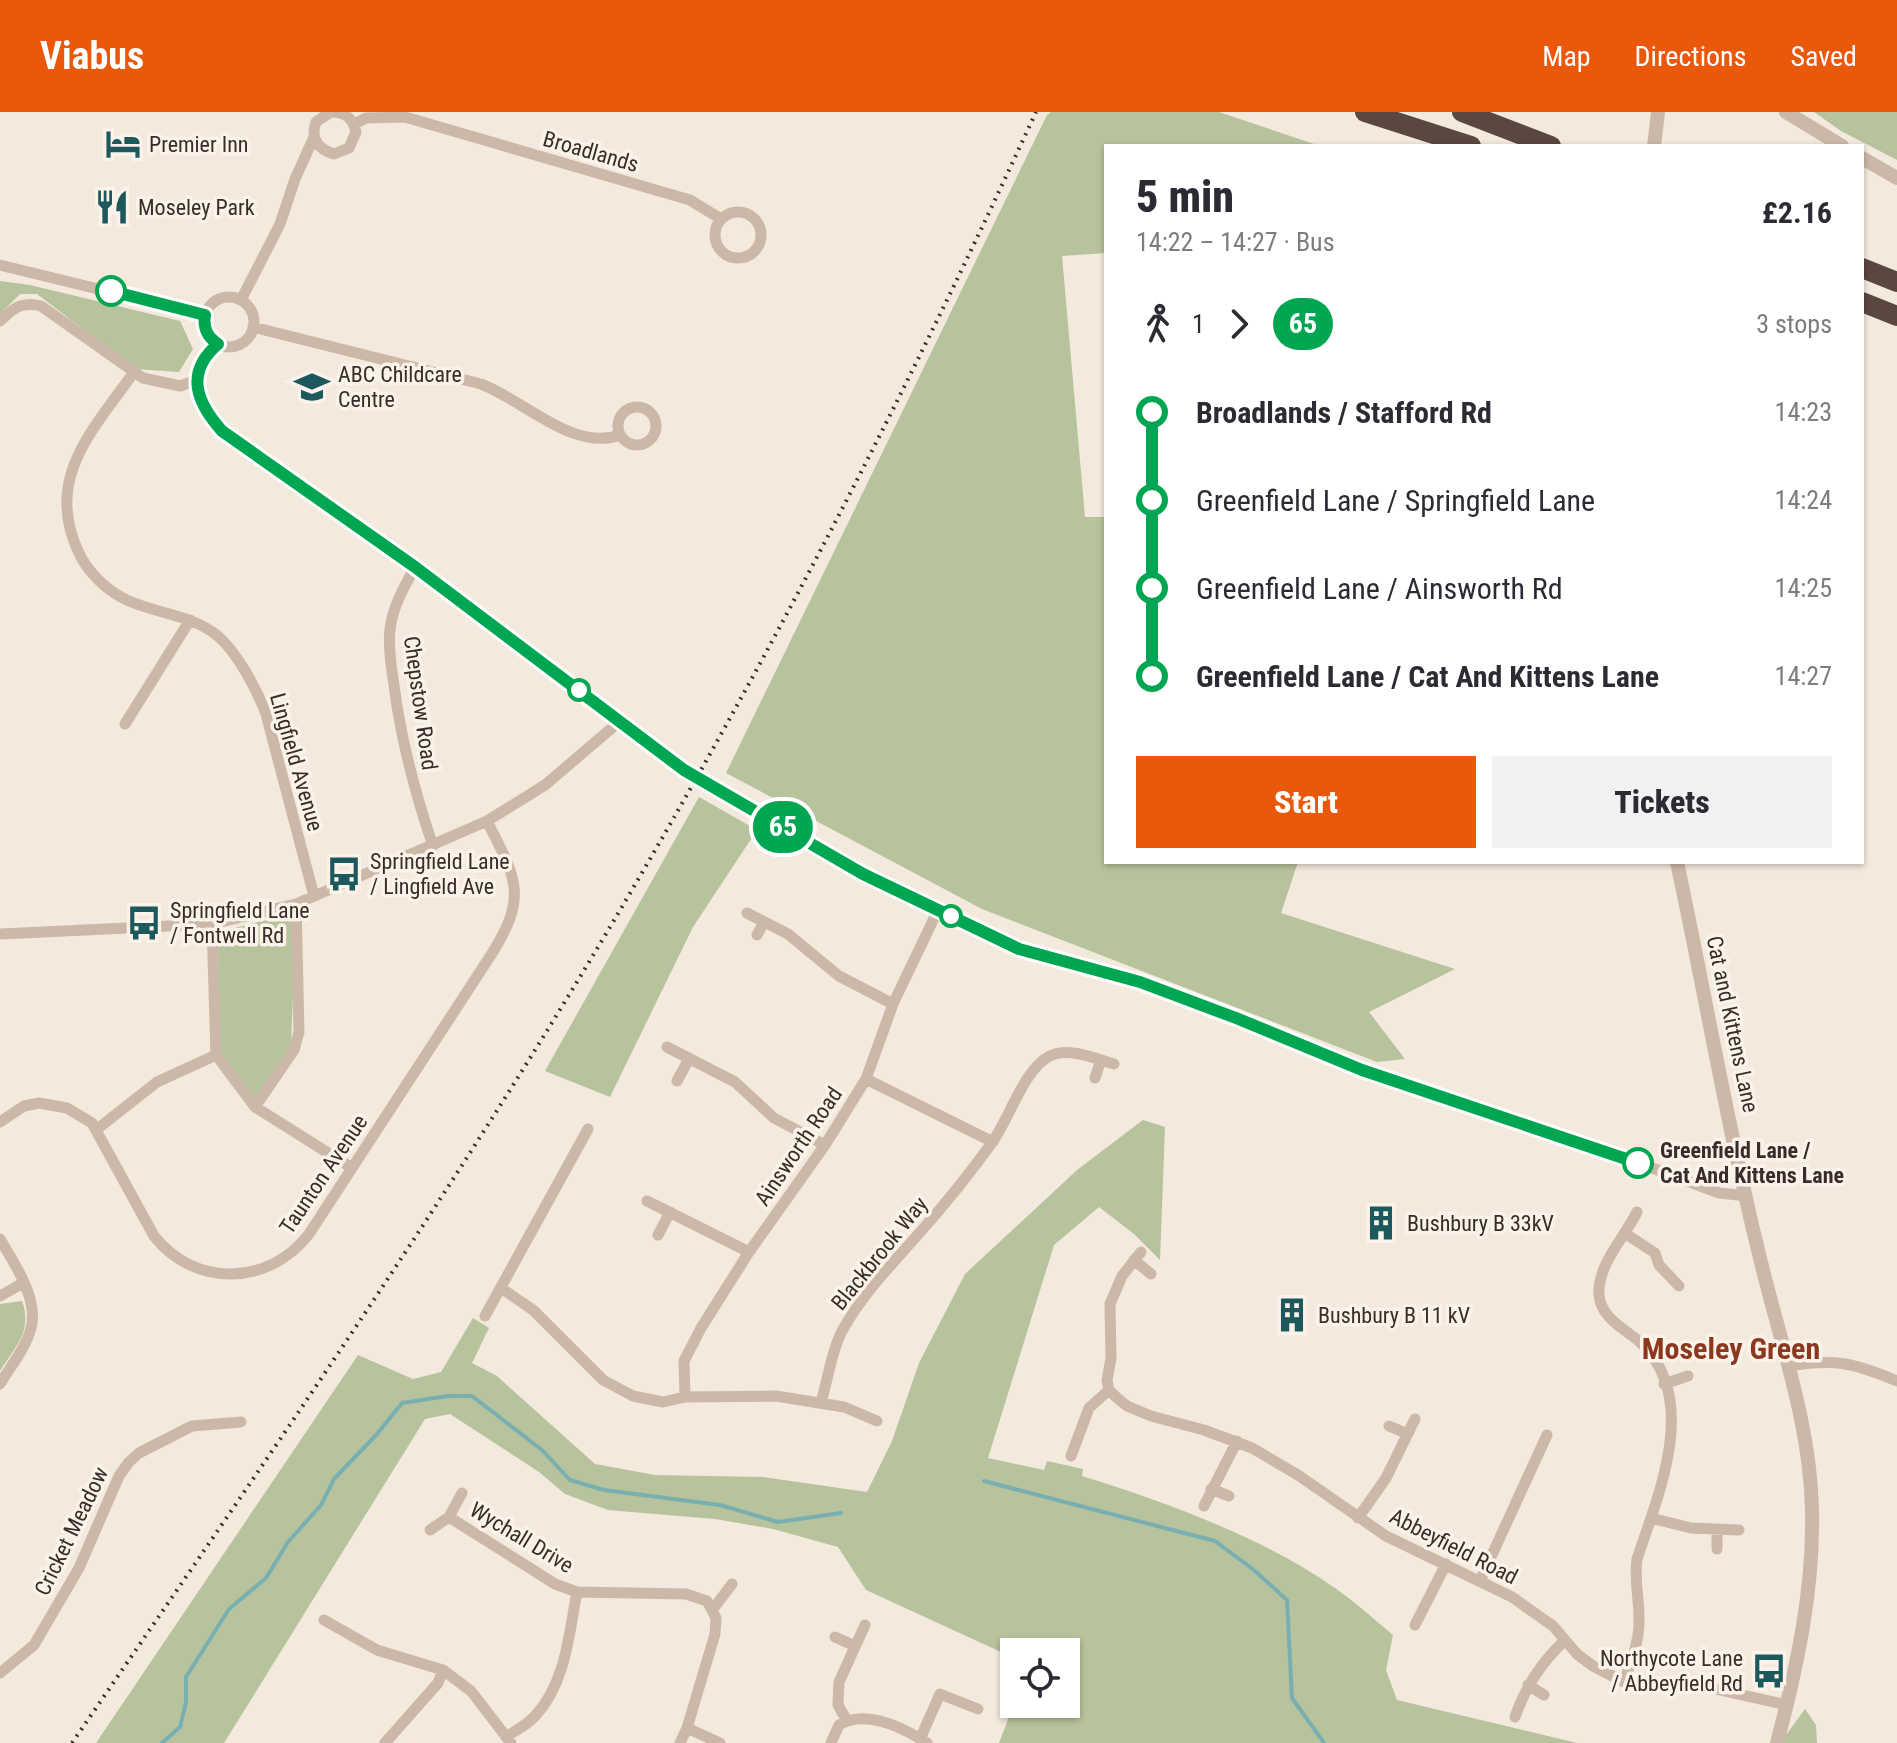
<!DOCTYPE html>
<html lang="en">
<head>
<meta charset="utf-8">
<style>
  body { margin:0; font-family:"Roboto Condensed",sans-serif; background:#f2f2f3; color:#2b2b33; height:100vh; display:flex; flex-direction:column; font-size:30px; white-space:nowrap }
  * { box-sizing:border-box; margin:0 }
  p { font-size:26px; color:#7c7c81 }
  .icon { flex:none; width:44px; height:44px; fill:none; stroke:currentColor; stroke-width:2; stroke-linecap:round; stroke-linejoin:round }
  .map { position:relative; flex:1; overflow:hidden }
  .side { position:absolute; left:1104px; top:32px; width:760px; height:720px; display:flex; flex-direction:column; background:#fff; border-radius:0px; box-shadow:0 2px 6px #0004 }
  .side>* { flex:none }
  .badge { padding:0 16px; border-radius:26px; font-size:28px; line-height:52px }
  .controls { position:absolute; left:1000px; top:1526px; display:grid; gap:16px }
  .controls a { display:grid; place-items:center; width:80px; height:80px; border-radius:0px; background:#fff; box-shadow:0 2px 6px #0004; font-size:40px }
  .map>.badge { position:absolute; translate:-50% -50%; box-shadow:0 0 0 4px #fff }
  .legs { display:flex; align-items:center; gap:12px; height:88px; padding:0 32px; font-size:26px }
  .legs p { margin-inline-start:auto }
  .headline { display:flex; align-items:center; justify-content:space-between; height:136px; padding:0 32px }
  h1 { font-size:44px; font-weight:800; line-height:60px }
  .cta { display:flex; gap:16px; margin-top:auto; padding:16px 32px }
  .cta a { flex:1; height:92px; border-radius:0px; background:#ea580c; color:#fff; font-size:32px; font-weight:800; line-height:92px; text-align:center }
  .cta a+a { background:#f2f2f3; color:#2b2b33 }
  ul { padding:0 32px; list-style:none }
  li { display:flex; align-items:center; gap:28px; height:88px; font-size:30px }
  li i { display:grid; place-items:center; width:12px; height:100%; margin:0 10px; background:currentColor }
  li i::after { content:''; width:20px; height:20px; margin:-10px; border:6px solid; border-radius:50%; background:#fff }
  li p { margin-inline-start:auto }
  li:first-child i { background:linear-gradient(#0000 50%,currentColor 0) }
  li:last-child i { background:linear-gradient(currentColor 50%,#0000 0) }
  header { display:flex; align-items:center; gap:48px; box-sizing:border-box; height:112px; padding:0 40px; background:#ea580c; color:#fff }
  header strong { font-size:38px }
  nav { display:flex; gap:44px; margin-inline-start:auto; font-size:28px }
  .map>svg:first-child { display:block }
  .green { fill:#b6c39c }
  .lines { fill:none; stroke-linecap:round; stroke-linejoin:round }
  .stream { stroke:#7aafb2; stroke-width:4 }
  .minor { stroke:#ccb8a8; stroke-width:11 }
  .tertiary { stroke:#ccb8a8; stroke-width:14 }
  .motorway { stroke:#5a473f; stroke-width:20 }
  .rail { stroke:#382d28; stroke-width:4; stroke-dasharray:2 6; stroke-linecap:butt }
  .line-1-casing { stroke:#fff; stroke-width:18 }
  .line-1 { stroke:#00a651; stroke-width:12 }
  .stop-1-dot { fill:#fff; stroke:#00a651; stroke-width:4 }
  .labels { text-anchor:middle; stroke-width:7; stroke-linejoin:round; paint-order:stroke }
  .poi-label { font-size:22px; fill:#382d28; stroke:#fbf3e9; text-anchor:start }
  .street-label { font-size:22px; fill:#382d28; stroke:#fbf3e9 }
  .stop-label { font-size:22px; font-weight:bold; fill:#382d28; stroke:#fbf3e9; text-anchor:start }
  .district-label { font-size:30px; font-weight:bold; fill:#8b381e; stroke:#fbf3e9 }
</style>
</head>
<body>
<header>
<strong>Viabus</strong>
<nav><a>Map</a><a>Directions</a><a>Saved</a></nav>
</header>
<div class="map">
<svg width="1897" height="1631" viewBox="0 0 1897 1631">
  <rect width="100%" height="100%" fill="#f3e9dd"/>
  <path class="green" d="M1051,0H1219L1320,34H1106V141L1062,144L1085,405H1106V750H1298L1281,801L1455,857L1369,900L1405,947L1377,950L982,797L726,661L1047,3Z
    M1814,0H1897V48L1841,19Z
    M0,169L30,173L180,209L193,237L179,260L135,257L37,182H20L0,202Z
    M699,685L757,718L693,815L610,985L545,959Z
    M296,801L291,935L255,987L219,940L218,820Z
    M1143,1008L1165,1015L1160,1148L1134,1122L1099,1095L1054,1133L988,1346L1044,1358L1047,1349L1083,1357L1082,1364C1166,1390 1264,1426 1335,1476C1355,1490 1374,1507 1393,1523L1386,1558L1397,1588L1577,1631H999L1014,1592H1066V1540H1014V1546L866,1478L838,1435L773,1417L715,1407L608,1398L565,1382L539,1360L450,1302L425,1307L224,1631H96L358,1243L413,1267L441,1260L473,1206L489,1216L472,1251L497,1264L595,1352L655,1363L763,1365L867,1380L892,1329L919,1251L965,1162L1077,1058Z
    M22,1189C33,1219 15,1235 0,1259V1192Z
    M1805,1597L1816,1613L1817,1631H1780Z"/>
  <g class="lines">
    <path class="stream" d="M984,1369L1215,1429L1254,1458L1287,1488L1292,1586L1324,1631
      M162,1631L180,1615L186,1590V1565L229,1497L266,1466L288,1430L321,1393L334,1367L377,1322L402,1291L448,1284H472L542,1338L570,1368L604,1378L720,1393L778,1410L841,1401"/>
    <path class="minor" d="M331,0L316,10C310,27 318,37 334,42L349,36L356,20C353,7 346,0 332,0
      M354,12L366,6L405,5L690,88L721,107
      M715 123a23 23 0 1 1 46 0a23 23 0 1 1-46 0Z
      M0,153L205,203
      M204 210a25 25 0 1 1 50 0a25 25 0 1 1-50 0Z
      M241,188L280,112L295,67L314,25
      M0,209C14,196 21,189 41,194L143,266L180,274L197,268
      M253,215L481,272C524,288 573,340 620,323
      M218,232C183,261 197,291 222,319L415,455L684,658L863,762L1019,837L1140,870L1236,906L1362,958L1607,1039L1719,1081L1747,1084
      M134,260C94,317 44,365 78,439C87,460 108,480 129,489C159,502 193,503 219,525C238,542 257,578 266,602L314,784
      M618 314a19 19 0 1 1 38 0a19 19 0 1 1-38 0Z
      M415,455C404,475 393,494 390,517C388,535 391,555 394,573C401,629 415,681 433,734
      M125,612L190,508
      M747,801L788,822L839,864L893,892
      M212,812L216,943L255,995L352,1056
      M0,822L212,812L296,792L487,709L545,673L620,609
      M757,823L764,810
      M667,935L735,970L774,1006L825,1033
      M1095,966L1101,948
      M866,967L993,1030
      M677,969L689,947
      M255,995L294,938L299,920L296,792
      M0,1010L24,994L39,991L67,996L92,1011L154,1124C195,1176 269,1174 309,1122L491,843C528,784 517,768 487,709
      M96,1018L157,970L216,943
      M647,1089L749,1140
      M1626,1122L1655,1141L1659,1153L1679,1174
      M658,1123L670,1100
      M0,1127C14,1151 39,1187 31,1216C26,1236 10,1255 0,1272
      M1141,1140L1122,1164L1110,1192L1111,1246L1107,1269L1109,1278L1116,1285L1127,1294L1151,1304L1204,1318L1252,1336L1298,1363L1386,1424L1512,1485L1553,1514L1577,1542L1593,1554L1624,1570L1659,1575H1706L1787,1593
      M1134,1148L1151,1162
      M501,1176L533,1198L603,1268L633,1284L663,1290L685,1285L776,1284L844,1295L877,1309
      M0,1184L23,1171
      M485,1204L588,1017
      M1789,1254C1835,1246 1854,1251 1897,1269
      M1664,1272L1688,1264
      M685,1285L684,1249L701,1216L749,1140L825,1033L866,967L893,892L938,798
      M821,1290C828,1268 831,1240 842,1219C863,1181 894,1150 922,1118C946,1091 970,1061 991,1032C1009,1008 1023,959 1048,945C1067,934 1094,946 1114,952
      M1389,1314L1408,1322
      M1071,1344L1089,1296L1109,1278
      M1211,1377L1229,1384
      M1204,1394L1237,1329
      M449,1405L555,1472L577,1480L686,1482L707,1489L716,1506L715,1522L687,1616
      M1358,1406L1386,1366L1415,1307
      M1651,1406L1691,1416L1739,1418
      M430,1418L449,1405L462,1381
      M1717,1418V1437
      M1480,1469L1547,1323
      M713,1497L732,1472
      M324,1508L377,1538L443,1558L471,1579L511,1631
      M1415,1513L1446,1452
      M835,1525L855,1534
      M0,1561L34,1533L79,1456L119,1364L129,1350L139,1341L192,1314L241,1310
      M1624,1570C1631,1550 1640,1528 1639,1506C1639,1486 1634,1467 1637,1447C1658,1383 1700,1289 1642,1232C1626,1217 1601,1207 1599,1183C1597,1153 1625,1125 1637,1100
      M1528,1573L1544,1583
      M1515,1605C1526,1574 1541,1551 1565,1528
      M847,1609L838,1593L839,1570L865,1513
      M506,1625C516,1618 529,1612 536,1603C566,1570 569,1521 577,1480
      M920,1627L940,1582L978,1597
      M385,1631L438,1571L443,1558
      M680,1631L687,1616L720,1631
      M831,1631L839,1613C866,1597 902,1615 927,1631"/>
    <path class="tertiary" d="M1786,0L1842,34
      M1654,34L1658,0
      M1862,46L1897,66
      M1677,750C1705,881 1727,1013 1759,1142C1779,1227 1810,1309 1812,1397C1814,1477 1797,1555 1777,1631"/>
    <path class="motorway" d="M1365,0L1471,34
      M1462,0L1551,34
      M1862,156L1897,170
      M1862,190L1897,204"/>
    <path class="rail" d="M72,1631C246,1377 423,1124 583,860C750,584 901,293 1036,0"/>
  </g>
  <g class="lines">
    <g class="line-1-casing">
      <path id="line-1" d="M111,179L205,203C203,216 207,225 218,232C184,261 197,291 222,319L415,455L684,658L863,762L1019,837L1140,870L1236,906L1362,958L1638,1051"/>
    </g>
    <use href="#line-1" class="line-1"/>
  </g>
  <defs>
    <g id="hotel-bare" transform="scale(2.76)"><path d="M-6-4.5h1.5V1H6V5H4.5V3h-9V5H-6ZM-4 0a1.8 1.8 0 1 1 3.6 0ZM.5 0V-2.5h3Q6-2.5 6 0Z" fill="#1c585c" stroke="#fbf3e9" stroke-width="2.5" paint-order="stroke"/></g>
    <g id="restaurant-bare" transform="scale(2.76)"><path d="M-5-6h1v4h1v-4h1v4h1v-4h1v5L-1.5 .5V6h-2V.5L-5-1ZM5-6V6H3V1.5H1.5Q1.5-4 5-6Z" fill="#1c585c" stroke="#fbf3e9" stroke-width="2.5" paint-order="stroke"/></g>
    <g id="school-bare" transform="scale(2.76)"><path d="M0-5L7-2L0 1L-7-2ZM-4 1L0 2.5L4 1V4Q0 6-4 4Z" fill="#1c585c" stroke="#fbf3e9" stroke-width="2.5" paint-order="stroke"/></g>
    <g id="bus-bare" transform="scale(2.76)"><path d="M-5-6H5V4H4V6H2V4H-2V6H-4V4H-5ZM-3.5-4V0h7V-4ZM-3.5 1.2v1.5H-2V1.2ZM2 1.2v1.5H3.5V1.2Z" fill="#1c585c" stroke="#fbf3e9" stroke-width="2.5" paint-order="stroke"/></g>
    <g id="building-bare" transform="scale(2.76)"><path d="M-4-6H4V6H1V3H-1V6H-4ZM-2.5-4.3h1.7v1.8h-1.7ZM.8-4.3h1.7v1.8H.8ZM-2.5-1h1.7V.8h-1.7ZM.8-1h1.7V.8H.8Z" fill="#1c585c" stroke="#fbf3e9" stroke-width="2.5" paint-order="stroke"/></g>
  </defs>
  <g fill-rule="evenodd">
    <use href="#hotel-bare" x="123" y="32"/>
    <use href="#restaurant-bare" x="112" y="95"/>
    <use href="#school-bare" x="312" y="275"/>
    <use href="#bus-bare" x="344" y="762"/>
    <use href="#bus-bare" x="144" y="811"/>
    <use href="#building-bare" x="1381" y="1111"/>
    <use href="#building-bare" x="1292" y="1203"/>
    <use href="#bus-bare" x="1769" y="1559"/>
  </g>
  <g class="stop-1-dot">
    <circle cx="111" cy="179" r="14"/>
    <circle cx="579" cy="578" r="10"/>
    <circle cx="951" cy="804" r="10"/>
    <circle cx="1638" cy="1051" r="14"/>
  </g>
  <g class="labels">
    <g class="poi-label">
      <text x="149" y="40">Premier Inn</text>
      <text x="138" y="103">Moseley Park</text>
      <text x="338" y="270">ABC Childcare<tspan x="338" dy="25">Centre</tspan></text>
      <text x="370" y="757">Springfield Lane<tspan x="370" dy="25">/ Lingfield Ave</tspan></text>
      <text x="170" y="806">Springfield Lane<tspan x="170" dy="25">/ Fontwell Rd</tspan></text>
      <text x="1407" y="1119">Bushbury B 33kV</text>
      <text x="1318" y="1211">Bushbury B 11 kV</text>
      <text x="1743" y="1554" text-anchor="end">Northycote Lane<tspan x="1743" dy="25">/ Abbeyfield Rd</tspan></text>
    </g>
    <g class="street-label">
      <text transform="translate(591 39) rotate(16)" y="8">Broadlands</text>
      <text transform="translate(421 591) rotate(82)" y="8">Chepstow Road</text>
      <text transform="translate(297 650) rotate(74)" y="8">Lingfield Avenue</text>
      <text transform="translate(1733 912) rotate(78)" y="8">Cat and Kittens Lane</text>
      <text transform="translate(798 1034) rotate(-56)" y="8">Ainsworth Road</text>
      <text transform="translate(323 1062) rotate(-56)" y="8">Taunton Avenue</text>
      <text transform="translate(879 1141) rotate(-51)" y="8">Blackbrook Way</text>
      <text transform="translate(71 1419) rotate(-64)" y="8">Cricket Meadow</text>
      <text transform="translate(522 1425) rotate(31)" y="8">Wychall Drive</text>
      <text transform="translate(1454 1434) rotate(27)" y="8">Abbeyfield Road</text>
    </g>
    <g class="stop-label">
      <text x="1660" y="1046">Greenfield Lane /<tspan x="1660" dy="25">Cat And Kittens Lane</tspan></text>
    </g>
    <g class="district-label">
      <text x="1731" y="1247">Moseley Green</text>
    </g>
  </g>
</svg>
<div class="controls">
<a><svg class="icon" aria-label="locate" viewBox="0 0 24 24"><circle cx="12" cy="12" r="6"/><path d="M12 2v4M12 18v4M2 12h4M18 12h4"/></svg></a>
</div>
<b class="badge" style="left:783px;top:715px;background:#00a651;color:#fff">65</b>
<section class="side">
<div class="headline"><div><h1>5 min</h1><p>14:22 – 14:27 · Bus</p></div><b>£2.16</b></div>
<div class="legs"><svg class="icon" aria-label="walk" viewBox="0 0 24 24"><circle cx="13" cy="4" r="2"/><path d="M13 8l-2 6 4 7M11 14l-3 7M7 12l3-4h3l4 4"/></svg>1<svg class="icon" aria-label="forward" viewBox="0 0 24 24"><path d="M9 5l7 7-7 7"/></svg><b class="badge" style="background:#00a651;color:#fff">65</b><p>3 stops</p></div>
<ul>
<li><i style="color:#00a651"></i><b>Broadlands / Stafford Rd</b><p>14:23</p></li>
<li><i style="color:#00a651"></i><span>Greenfield Lane / Springfield Lane</span><p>14:24</p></li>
<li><i style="color:#00a651"></i><span>Greenfield Lane / Ainsworth Rd</span><p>14:25</p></li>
<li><i style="color:#00a651"></i><b>Greenfield Lane / Cat And Kittens Lane</b><p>14:27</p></li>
</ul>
<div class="cta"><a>Start</a><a>Tickets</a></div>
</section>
</div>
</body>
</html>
